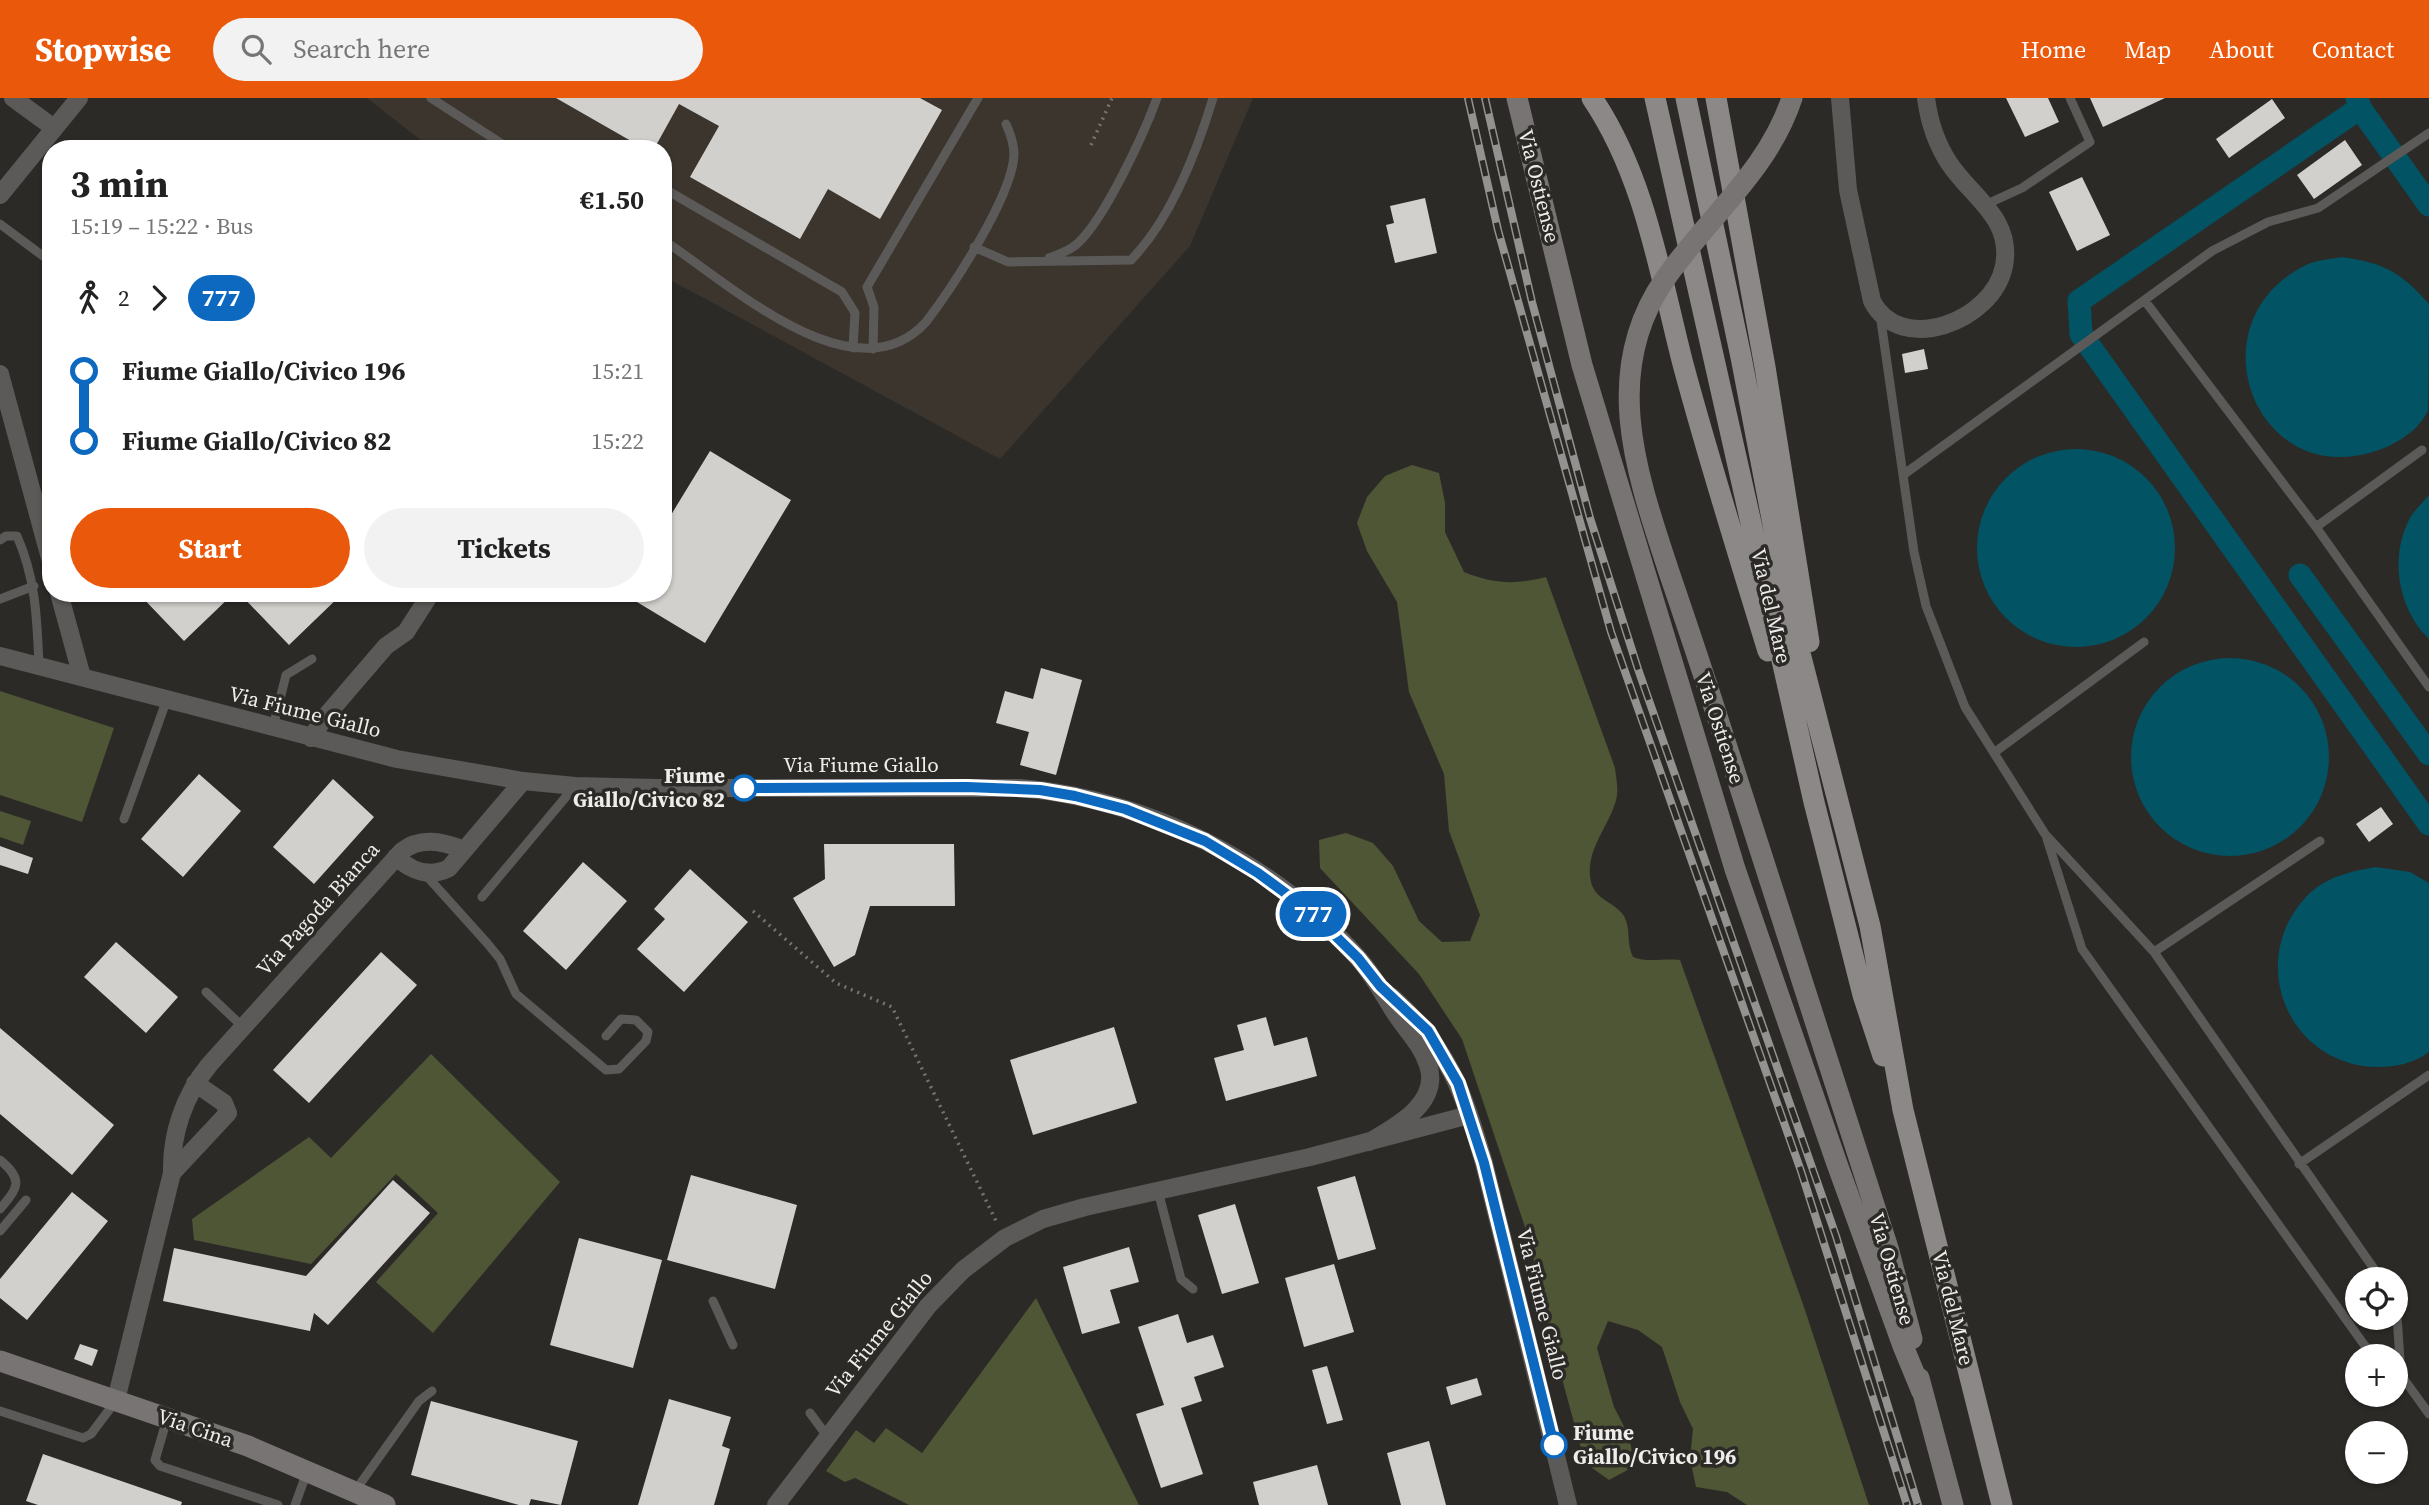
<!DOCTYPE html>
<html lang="en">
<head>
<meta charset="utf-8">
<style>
  body { margin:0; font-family:"Source Serif 4",serif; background:#f2f2f2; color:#222; height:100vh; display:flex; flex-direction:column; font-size:26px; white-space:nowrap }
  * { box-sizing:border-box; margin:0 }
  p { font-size:23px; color:#767676 }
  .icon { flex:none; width:38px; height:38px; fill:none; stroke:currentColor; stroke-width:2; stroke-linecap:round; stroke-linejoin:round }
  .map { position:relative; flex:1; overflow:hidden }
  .details { position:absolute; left:42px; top:42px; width:630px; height:462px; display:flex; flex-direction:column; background:#fff; border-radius:28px; box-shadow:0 2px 5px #0004 }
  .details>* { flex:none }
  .badge { padding:0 14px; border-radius:23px; font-size:24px; line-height:46px }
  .controls { position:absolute; left:2345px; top:1169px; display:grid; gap:14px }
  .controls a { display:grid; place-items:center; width:63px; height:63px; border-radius:50%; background:#fff; box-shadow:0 2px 5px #0004; font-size:35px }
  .map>.badge { position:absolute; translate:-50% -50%; box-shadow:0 0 0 4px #fff }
  .legs { display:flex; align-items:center; gap:10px; height:77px; padding:0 28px; font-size:23px }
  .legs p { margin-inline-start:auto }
  .summary { display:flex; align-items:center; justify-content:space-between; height:119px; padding:0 28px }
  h1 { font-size:38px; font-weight:700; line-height:52px }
  .button { display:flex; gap:14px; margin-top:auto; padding:14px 28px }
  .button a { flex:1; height:80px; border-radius:42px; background:#ea580c; color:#fff; font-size:28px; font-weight:700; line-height:80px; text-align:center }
  .button a+a { background:#f2f2f2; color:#222 }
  ul { padding:0 28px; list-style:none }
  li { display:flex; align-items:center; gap:24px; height:70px; font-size:26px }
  li i { display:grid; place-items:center; width:10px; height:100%; margin:0 9px; background:currentColor }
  li i::after { content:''; width:18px; height:18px; margin:-9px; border:5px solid; border-radius:50%; background:#fff }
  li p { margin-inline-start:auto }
  li:first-child i { background:linear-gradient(#0000 50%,currentColor 0) }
  li:last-child i { background:linear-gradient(currentColor 50%,#0000 0) }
  header { display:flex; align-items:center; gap:42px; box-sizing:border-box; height:98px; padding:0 35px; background:#ea580c; color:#fff }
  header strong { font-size:33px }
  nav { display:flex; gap:38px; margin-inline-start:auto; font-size:24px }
  .search { width:490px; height:63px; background:#f2f2f2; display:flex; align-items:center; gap:18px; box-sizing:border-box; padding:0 24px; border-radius:38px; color:#767676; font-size:26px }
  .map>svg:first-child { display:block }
  .built { fill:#3b352e }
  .green { fill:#4e5636 }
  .water { fill:#025363 }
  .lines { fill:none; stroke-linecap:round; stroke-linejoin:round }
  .canal { stroke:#025363; stroke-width:23 }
  .building { fill:#d2d0cc }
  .path { stroke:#757471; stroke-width:3.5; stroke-dasharray:2 5; stroke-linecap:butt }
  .lane { stroke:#5c5a59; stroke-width:9 }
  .street { stroke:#5c5a59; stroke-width:18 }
  .secondary { stroke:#777473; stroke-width:21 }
  .primary { stroke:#8c8887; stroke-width:21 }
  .rail-casing { stroke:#949290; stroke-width:8 }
  .rail { stroke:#2c2a27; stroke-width:5; stroke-dasharray:16; stroke-linecap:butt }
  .secondary-bridge { stroke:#777473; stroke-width:21 }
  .line-1-casing { stroke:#fff; stroke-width:16 }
  .line-1 { stroke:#0c69bf; stroke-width:10 }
  .stop-1-dot { fill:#fff; stroke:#0c69bf; stroke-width:3.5 }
  .labels { text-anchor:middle; stroke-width:7; stroke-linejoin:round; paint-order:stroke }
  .street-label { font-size:21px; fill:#eeedeb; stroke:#2c2a27 }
  .stop-label { font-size:21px; font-weight:bold; fill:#eeedeb; stroke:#2c2a27; text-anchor:end }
</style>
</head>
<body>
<header>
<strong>Stopwise</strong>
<div class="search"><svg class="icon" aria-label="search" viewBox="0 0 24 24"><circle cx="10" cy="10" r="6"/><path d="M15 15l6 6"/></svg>Search here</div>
<nav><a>Home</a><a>Map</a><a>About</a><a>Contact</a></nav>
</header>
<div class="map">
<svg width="2429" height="1407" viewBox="0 0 2429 1407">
  <rect width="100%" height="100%" fill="#2c2a27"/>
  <path class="built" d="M367,0H1253L1190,148L1000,361L663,178V51H432Z"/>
  <path class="green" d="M1412,367L1439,375L1445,405V434L1464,474C1494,486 1515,487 1546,479L1615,670C1616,680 1619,692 1616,702C1609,729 1584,753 1591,784C1595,802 1615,804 1624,818C1631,830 1626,845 1633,859C1648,865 1663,860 1680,862L1804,1209L1869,1407H1747L1727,1394L1696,1389L1690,1361L1693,1331L1680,1304L1662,1249L1638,1232L1608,1223L1597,1250L1614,1309L1629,1338L1635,1368L1609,1382L1585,1365L1546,1222L1530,1144L1462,941L1419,876L1320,770L1319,742L1346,735L1373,745L1393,768L1419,823L1442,844L1470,843L1480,817L1449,733L1444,676L1409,594L1397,504L1367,453L1357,425L1367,399L1385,378Z
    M0,593L114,630L82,724L0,697Z
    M0,713L31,723L23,747L0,739Z
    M431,956L560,1084L433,1235L376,1184L438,1115L396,1076L311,1166L194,1142L192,1121L309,1039L331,1060Z
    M1036,1200L1139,1407H909L855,1380L845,1384L826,1373L856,1332L874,1345L886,1330L922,1355Z"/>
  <path class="water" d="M2342,159C2384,165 2401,174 2429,206C2429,224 2429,300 2428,312C2420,332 2395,347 2376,353C2255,393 2191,224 2306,167C2316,162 2331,161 2342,159Z
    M1977 450a99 99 0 1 1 198 0a99 99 0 1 1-198 0Z
    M2429,397V541C2397,510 2389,457 2411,418C2416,411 2423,404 2429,397Z
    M2131 659a99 99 0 1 1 198 0a99 99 0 1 1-198 0Z
    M2376,769L2410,774L2429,785V954C2415,965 2395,969 2378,969C2285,968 2244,857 2311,794C2329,778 2353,773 2376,769Z"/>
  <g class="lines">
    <path class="canal" d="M2357,0L2360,10L2079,203L2081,236L2429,726
      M2360,10L2429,107
      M2300,477L2429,656"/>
  </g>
  <path class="building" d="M556,0H920L942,12L880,121L828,91L800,141L690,79L719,28L679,6L654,51H645Z
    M2006,0H2048L2059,24L2025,39Z
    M2090,0H2165L2103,29Z
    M2272,1L2285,20L2229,60L2216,41Z
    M2345,42L2362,67L2314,101L2297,77Z
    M2082,79L2110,137L2077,153L2049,94Z
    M1425,100L1437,155L1395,165L1386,127L1394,125L1390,108Z
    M1924,251L1928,271L1905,275L1902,256Z
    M710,353L791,402L705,545L622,495H663V430Z
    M138,495H234L184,543Z
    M239,495H343L289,547Z
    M1041,570L1082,582L1056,677L1020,667L1029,634L996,625L1005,593L1033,601Z
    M199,676L241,713L183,779L141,741Z
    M333,681L374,719L314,786L273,749Z
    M2381,709L2393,726L2369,744L2356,726Z
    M824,746H954L955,808H870L855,857L834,869L793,800L825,781Z
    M0,748L33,760L28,776L0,767Z
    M583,764L627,803L566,872L523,833Z
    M690,771L748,824L684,894L637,851L665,821L654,811Z
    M116,844L178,899L146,935L84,879Z
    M381,854L417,887L309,1005L273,972Z
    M1266,919L1274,948L1307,939L1317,978L1226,1003L1214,960L1244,952L1237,927Z
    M1114,929L1137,1005L1033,1037L1010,962Z
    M0,930L114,1027L72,1077L0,1016Z
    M691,1077L797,1107L775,1191L667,1162Z
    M1355,1078L1376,1151L1338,1162L1317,1089Z
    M393,1082L430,1115L328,1227L314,1215L310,1233L163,1203L174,1150L306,1178Z
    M72,1094L108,1123L27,1222L0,1200V1181Z
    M1235,1106L1259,1185L1222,1196L1198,1117Z
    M579,1140L662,1162L633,1270L550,1247Z
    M1129,1149L1139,1184L1110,1192L1120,1225L1082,1236L1063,1169Z
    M1334,1166L1354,1234L1304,1249L1285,1180Z
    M1178,1216L1187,1245L1213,1237L1224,1269L1194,1279L1202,1303L1181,1310L1203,1376L1161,1390L1136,1316L1164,1307L1138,1229Z
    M80,1246L98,1252L92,1268L74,1261Z
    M1327,1268L1343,1322L1327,1326L1312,1272Z
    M1477,1280L1482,1297L1451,1307L1446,1289Z
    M669,1301L731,1319L722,1348L730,1351L714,1407H638Z
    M431,1303L578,1343L561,1407L531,1401L529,1407H519L411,1377Z
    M1429,1343L1446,1407H1401L1387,1355Z
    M43,1356L182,1404L181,1407H38L26,1403Z
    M1317,1367L1328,1407H1259L1253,1384Z"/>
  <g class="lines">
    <path class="path" d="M1091,47L1112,0
      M753,813L836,885L892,909L996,1123"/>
    <path class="lane" d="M431,0L510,51
      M663,90L842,194L855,215L853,250
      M1987,106L2022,90L2090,44L2070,0
      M0,126L51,164
      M663,142C727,183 854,303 926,224C952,190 1012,99 1014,57C1014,46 1011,37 1006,26
      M974,149L1008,164L1131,162C1170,122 1197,53 1213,0
      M1049,160C1059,156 1070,153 1078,145C1105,120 1144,36 1157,0
      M2145,203L2316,429L2429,589
      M1880,216L1914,454L1926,508L1965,609L2045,736L2154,854L2381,1181
      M873,251L874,209L867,189L978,0
      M1903,377L2212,153L2268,124L2318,110L2429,35
      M2316,429L2422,352
      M0,442L6,438H17C36,481 37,522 39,568
      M0,501L34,488
      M273,629L286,577L312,561
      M1995,654L2144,544
      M124,721L167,601
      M2047,741L2082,851L2365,1248L2377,1258
      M424,775L487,845L500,861L516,896L606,972L619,971L646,943L648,934L636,922L621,921L606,938
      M482,799L575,688
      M2154,854L2320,743
      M206,894L243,929
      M0,1062C24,1082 18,1090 0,1111
      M2299,1066L2429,977
      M1158,1093L1181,1181L1193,1191
      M0,1133L26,1102
      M713,1203L733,1247
      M2396,1203L2401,1277L2429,1316
      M0,1313L83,1340L91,1336L115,1304
      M810,1315L827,1338
      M167,1321L155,1362L160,1368L278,1407
      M355,1393L419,1303L432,1293
      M295,1407L307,1374"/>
    <path class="street" d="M13,0L54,30
      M1840,0L1848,92L1872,203C1900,258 1993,224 2004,168C2013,120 1972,100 1949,65C1936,45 1929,23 1926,0
      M0,97L79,0
      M0,276L51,464
      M59,495L82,579
      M0,558L397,661L523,683L575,688L656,690H1020C1146,701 1275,764 1359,861C1374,878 1384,898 1397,918C1408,934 1422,948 1428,967C1441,1005 1395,1029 1369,1044
      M311,640L325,619L386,548L406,534L431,495
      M396,759C411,773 430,780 449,770L523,683
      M1392,899C1449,950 1463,993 1484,1065L1568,1407
      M172,1075L228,1015L224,1005L195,985
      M116,1302L172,1075C171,1036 184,998 209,967L402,753C420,739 441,743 462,751
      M776,1407L928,1208L963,1172L1005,1140L1043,1121L1085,1109L1310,1059L1469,1017"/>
    <path class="secondary" d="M1517,0L1582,267L1735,771L1836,1063L1903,1248L1922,1294
      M1716,615L1888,1150L1912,1241
      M0,1263L248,1348L385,1407
      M1919,1280L1953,1407"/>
    <path class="primary" d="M1592,0C1645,78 1660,177 1683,266C1709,363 1739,458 1768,553
      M1655,0L1814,704L1863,897L1883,958
      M1686,0L1741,259L1791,520L1870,828L1903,1012L2002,1407
      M1716,0L1765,269L1809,544"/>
    <g class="rail-casing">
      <path id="rail" d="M1468,0L1498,132L1611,534L1801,1073L1907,1407
        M1485,0L1532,204L1590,420L1638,571L1836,1138L1918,1407"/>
    </g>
    <use href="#rail" class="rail"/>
    <path class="secondary-bridge" d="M1716,615C1701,568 1685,521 1669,474C1637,377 1600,274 1665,181C1708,119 1768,73 1792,0"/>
  </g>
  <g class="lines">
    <g class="line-1-casing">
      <path id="line-1" d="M744,690L967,689L1040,692L1075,698L1125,711L1205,743L1258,775L1310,813L1358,860L1380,888L1428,933L1458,985L1484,1065L1554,1347"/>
    </g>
    <use href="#line-1" class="line-1"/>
  </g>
  <g class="stop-1-dot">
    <circle cx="744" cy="690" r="12"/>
    <circle cx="1554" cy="1347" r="12"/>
  </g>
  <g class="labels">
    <g class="street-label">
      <text transform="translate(1539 88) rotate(76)" y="7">Via Ostiense</text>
      <text transform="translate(1771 508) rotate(77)" y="7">Via del Mare</text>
      <text transform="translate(305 614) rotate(14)" y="7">Via Fiume Giallo</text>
      <text transform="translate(1720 630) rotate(72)" y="7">Via Ostiense</text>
      <text x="861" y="674">Via Fiume Giallo</text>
      <text transform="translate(318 811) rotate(-48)" y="7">Via Pagoda Bianca</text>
      <text transform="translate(1892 1171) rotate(74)" y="7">Via Ostiense</text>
      <text transform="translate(1542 1206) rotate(76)" y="7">Via Fiume Giallo</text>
      <text transform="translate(1953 1210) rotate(76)" y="7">Via del Mare</text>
      <text transform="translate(879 1236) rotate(-51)" y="7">Via Fiume Giallo</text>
      <text transform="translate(195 1330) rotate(19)" y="7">Via Cina</text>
    </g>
    <g class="stop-label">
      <text x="725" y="685">Fiume<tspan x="725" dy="24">Giallo/Civico 82</tspan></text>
      <text x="1573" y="1342" text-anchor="start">Fiume<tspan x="1573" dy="24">Giallo/Civico 196</tspan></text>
    </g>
  </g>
</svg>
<div class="controls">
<a><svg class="icon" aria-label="locate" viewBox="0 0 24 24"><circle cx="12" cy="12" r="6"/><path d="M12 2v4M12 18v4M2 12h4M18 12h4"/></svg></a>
<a>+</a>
<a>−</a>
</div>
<b class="badge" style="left:1313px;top:816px;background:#0c69bf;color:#fff">777</b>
<section class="details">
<div class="summary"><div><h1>3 min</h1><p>15:19 – 15:22 · Bus</p></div><b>€1.50</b></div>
<div class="legs"><svg class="icon" aria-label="walk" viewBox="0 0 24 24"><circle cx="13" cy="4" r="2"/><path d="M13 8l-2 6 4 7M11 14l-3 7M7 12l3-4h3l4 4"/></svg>2<svg class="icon" aria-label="forward" viewBox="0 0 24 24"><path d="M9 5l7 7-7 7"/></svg><b class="badge" style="background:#0c69bf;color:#fff">777</b></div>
<ul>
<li><i style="color:#0c69bf"></i><b>Fiume Giallo/Civico 196</b><p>15:21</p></li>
<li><i style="color:#0c69bf"></i><b>Fiume Giallo/Civico 82</b><p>15:22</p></li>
</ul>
<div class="button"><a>Start</a><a>Tickets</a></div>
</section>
</div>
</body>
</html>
